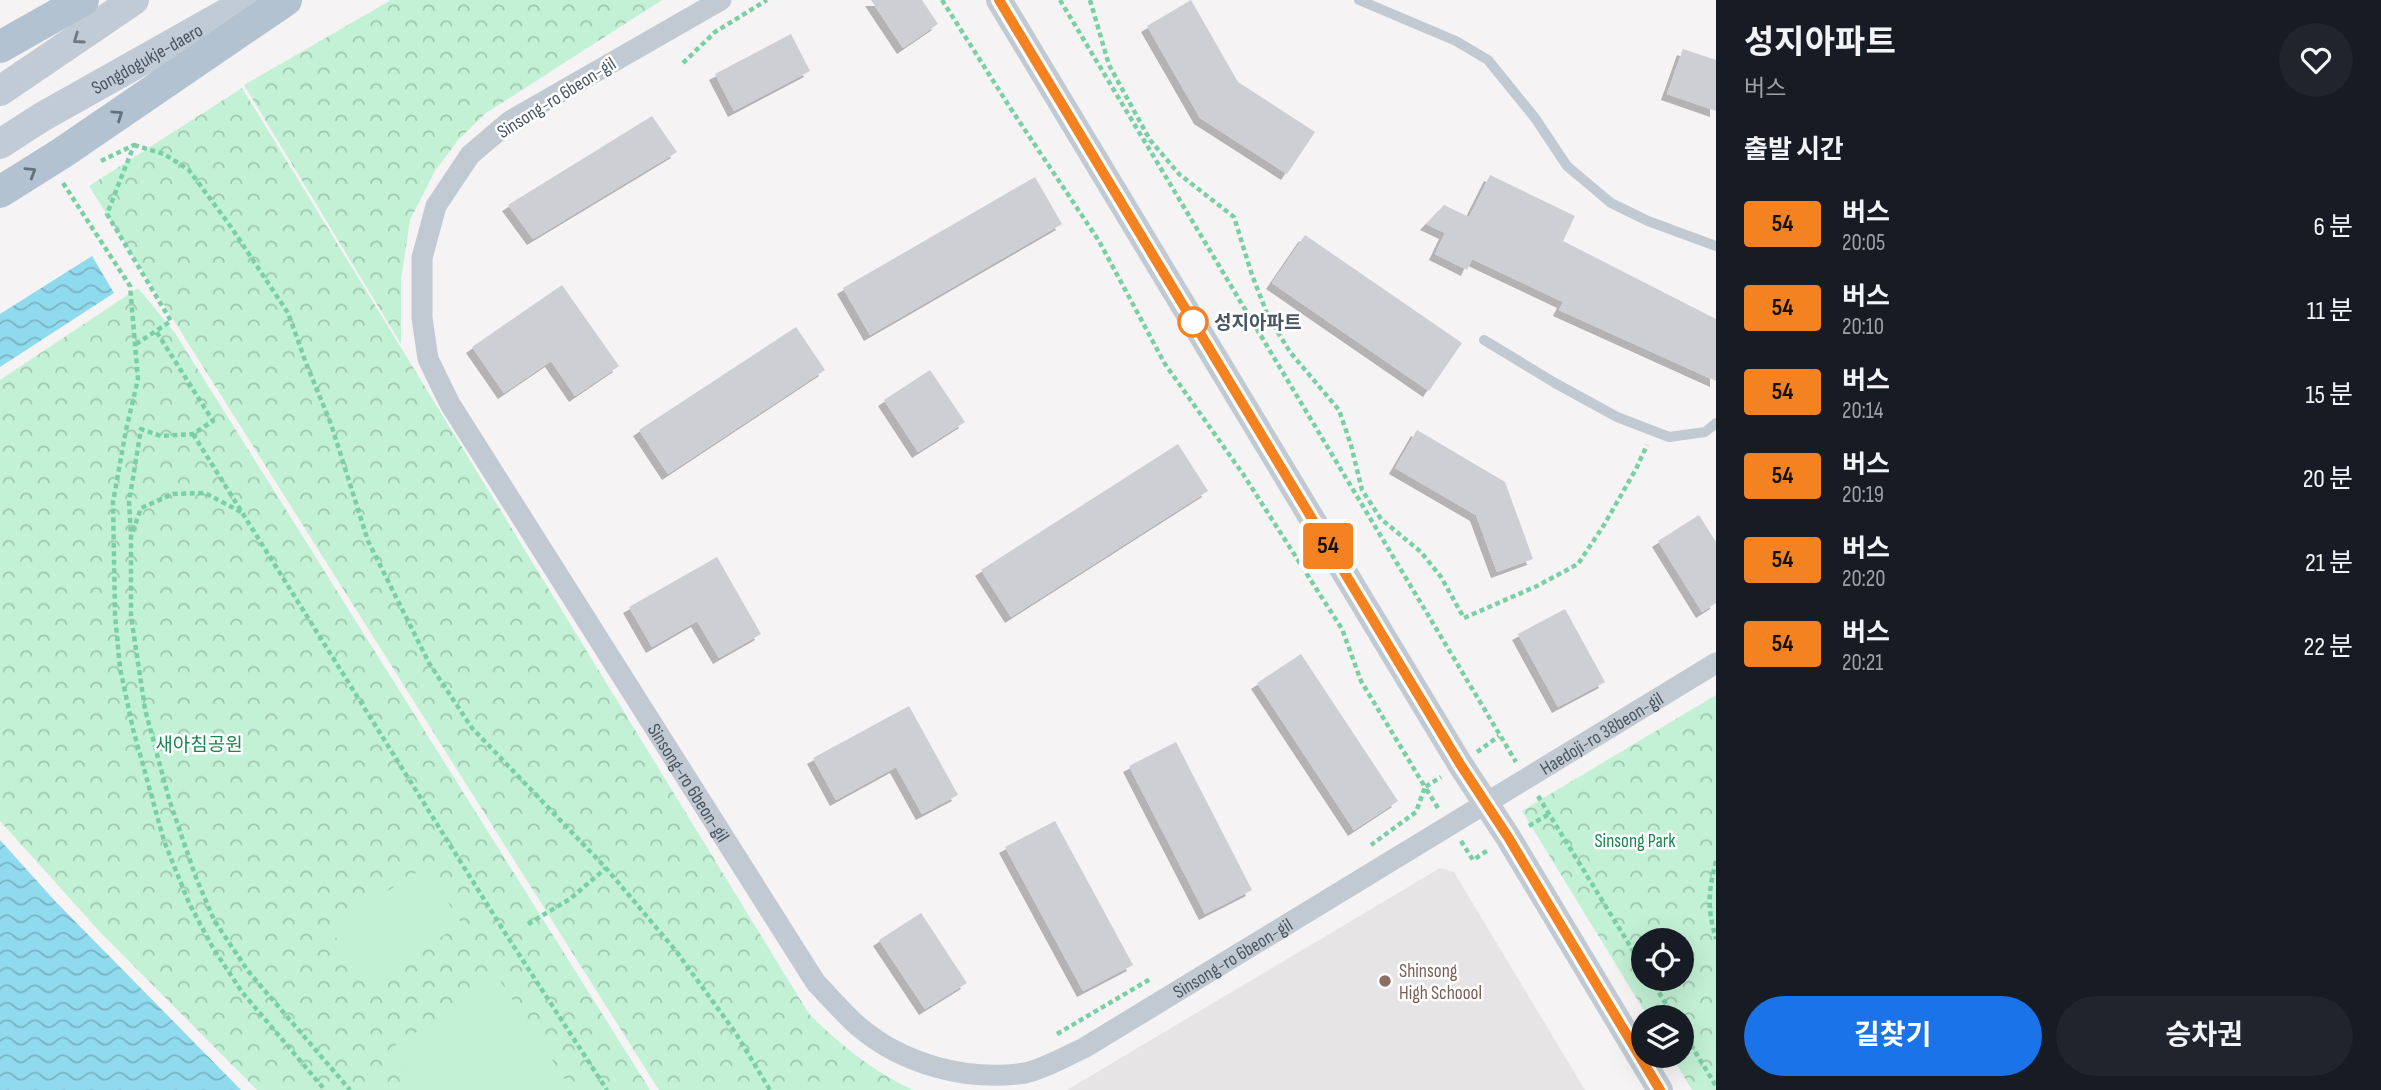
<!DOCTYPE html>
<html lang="ko">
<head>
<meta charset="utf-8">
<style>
  body { margin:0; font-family:"Sofia Sans Condensed","Noto Sans KR",sans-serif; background:#20242c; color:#f1f3f6; height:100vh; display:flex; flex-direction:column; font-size:26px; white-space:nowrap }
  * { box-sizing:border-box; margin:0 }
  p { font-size:23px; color:#9ea1a6 }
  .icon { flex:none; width:38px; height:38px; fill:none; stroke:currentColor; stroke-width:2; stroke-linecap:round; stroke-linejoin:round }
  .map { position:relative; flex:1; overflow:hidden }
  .side { display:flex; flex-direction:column; background:#171b24; width:665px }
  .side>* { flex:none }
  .badge { padding:0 14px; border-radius:5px; font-size:24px; line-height:46px }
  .buttons { position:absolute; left:1631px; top:928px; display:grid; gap:14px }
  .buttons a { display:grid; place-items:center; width:63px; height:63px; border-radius:50%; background:#171b24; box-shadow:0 7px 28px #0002; font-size:35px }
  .map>.badge { position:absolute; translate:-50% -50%; box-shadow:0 0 0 4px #fff }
  h2 { padding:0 28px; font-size:26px; line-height:63px }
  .round { display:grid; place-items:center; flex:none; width:74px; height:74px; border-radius:37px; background:#20242c }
  .head { display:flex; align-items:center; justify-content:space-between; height:119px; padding:0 28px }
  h1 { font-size:33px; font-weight:700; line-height:52px }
  .primary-button { display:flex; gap:14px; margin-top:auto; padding:14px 28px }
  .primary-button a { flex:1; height:80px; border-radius:42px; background:#1a73e8; color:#fff; font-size:28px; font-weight:700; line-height:80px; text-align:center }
  .primary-button a+a { background:#20242c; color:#f1f3f6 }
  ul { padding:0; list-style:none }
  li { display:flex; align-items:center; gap:21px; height:84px; padding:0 28px }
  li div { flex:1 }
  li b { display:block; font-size:26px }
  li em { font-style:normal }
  li .badge { min-width:77px; font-weight:700; text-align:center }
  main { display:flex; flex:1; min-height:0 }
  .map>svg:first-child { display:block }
  .education { fill:#e6e4e5 }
  .forest { fill:url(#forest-crowns); fill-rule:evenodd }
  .garden { fill:#c3f1d5 }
  .water { fill:url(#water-waves) }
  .building { fill:#cdcfd5; filter:url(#shadow) }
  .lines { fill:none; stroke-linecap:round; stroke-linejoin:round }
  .path { stroke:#7ad0a6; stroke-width:4.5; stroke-dasharray:5 3.5; stroke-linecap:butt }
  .service { stroke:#c1cad2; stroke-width:10 }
  .minor { stroke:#c1cad2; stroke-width:21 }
  .tertiary { stroke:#c1cad2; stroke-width:26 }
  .secondary { stroke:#c1cbd6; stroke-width:30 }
  .primary { stroke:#b3c2d1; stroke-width:32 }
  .oneway { stroke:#6e7984 }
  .oneway2 { stroke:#64717d }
  .line-casing { stroke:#fff; stroke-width:16 }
  .line { stroke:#f58220; stroke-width:10 }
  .stop-dot { fill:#fff; stroke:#f58220; stroke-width:3.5 }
  .education-dot { fill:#8d6e63; stroke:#fff; stroke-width:2.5 }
  .labels { text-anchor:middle; stroke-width:5; stroke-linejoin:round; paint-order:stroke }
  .street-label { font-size:19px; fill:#4a5661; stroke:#fff }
  .stop-label { font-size:19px; font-weight:bold; fill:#4a5661; stroke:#fff; text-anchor:start }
  .park-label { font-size:19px; fill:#17864f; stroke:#fff }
  .education-label { font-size:19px; fill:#785e54; stroke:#fff; text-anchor:start }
</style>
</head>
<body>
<main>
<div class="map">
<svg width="1716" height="1090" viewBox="0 0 1716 1090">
  <defs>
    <pattern id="forest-crowns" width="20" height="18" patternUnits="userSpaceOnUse" patternTransform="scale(1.75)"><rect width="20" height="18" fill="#c3f1d5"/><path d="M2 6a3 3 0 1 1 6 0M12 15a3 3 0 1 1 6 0" fill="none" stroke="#a0c6b0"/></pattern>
    <pattern id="water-waves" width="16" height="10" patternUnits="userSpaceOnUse" patternTransform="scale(1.75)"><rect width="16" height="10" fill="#90daee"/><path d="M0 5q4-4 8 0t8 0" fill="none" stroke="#78b4c4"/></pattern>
    <filter id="shadow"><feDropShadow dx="-6" dy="6" stdDeviation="0" flood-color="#0004"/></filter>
  </defs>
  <rect width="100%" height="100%" fill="#f5f3f3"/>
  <path class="education" d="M1440,868L1454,872L1585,1090H1067Z"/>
  <path class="forest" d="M391,0H662L486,113L458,140L435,171L410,220L401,280V344L244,85Z
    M242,88L809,1014C842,1046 871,1070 913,1090H659L89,186Z
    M138,288L175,333L650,1090H257L100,932L0,821V380Z
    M1716,695V1090H1692L1671,1055H1682V1017H1648L1522,811ZM1643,940H1682V978H1643Z"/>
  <path class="garden" d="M425,867L462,924L366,984L330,928Z
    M499,979L572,1090H422L393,1047Z"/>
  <path class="water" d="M92,256L114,293L0,367V314Z
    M0,840L55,901L241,1090H0Z"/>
  <path class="building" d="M871,0H922L938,24L903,48Z
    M1191,0L1238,82L1315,132L1287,174L1200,118L1147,26Z
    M791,34L810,71L734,111L715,74Z
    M1683,49L1716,60V111L1667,94Z
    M652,116L677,152L533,239L508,205Z
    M1490,175L1575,216L1563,241L1716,319V381L1559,310L1563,302L1472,259L1467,270L1435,254L1445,233L1426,224L1444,205L1469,217Z
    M1035,177L1062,224L870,335L843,288Z
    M1305,235L1462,343L1429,391L1272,283Z
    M562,285L619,366L575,396L551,361L504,393L472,347Z
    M796,327L825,370L668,474L639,430Z
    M930,370L965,422L918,452L884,400Z
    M1417,430L1505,482L1533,559L1497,572L1476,515L1395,468Z
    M1178,444L1208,491L1011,617L981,570Z
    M1699,515L1716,542V603L1702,612L1658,541Z
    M717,557L761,634L719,658L697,621L652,647L629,607Z
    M1565,609L1605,682L1558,707L1518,634Z
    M1301,654L1398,801L1354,830L1257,683Z
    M909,706L958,795L922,814L896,767L836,800L813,758Z
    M1176,742L1252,890L1205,914L1129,766Z
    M1055,821L1133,965L1083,991L1005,847Z
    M921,913L967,983L925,1009L879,940Z"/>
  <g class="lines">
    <path class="path" d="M942,0L1011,109L1099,241L1165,364L1243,474L1342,629L1361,681L1425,787L1416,812L1371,845
      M1060,0L1516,762
      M1090,0L1109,65L1150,140L1179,174L1234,217L1252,275L1268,316L1290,352L1339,410L1351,445L1362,490L1381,519L1421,552L1441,577L1464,618L1537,586L1578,564L1604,525L1636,469L1647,445
      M683,63L715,32L767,0
      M134,145L164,154L189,170L231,227L288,313L306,363L331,424L368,541L429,663L472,728L606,868L676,951L735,1032L770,1090
      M101,161L134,145L107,214L171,321L156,331L213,421L193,434L161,436L141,429L129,502L131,535
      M63,183L130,286L138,379L126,430L113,502L115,615L120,668L133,729L164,841L189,903L213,948L242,992L325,1090
      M136,344L156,331
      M193,434L507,936L607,1090
      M241,512L205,493L173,494L141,508L131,537V616L145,709L169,799L195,875L214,920L248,971L350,1090
      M1477,752L1499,736
      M1538,796L1643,967
      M1438,808L1425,787L1441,777
      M1529,826L1549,814
      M1461,841L1473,860L1488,850
      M1716,861C1708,893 1707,907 1716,939
      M528,924L570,899L606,868
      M1650,978L1674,1017
      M1682,1030L1716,1086
      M1057,1034L1152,978"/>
    <path class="service" d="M1359,0L1456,41L1488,60L1535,118L1567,166L1611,203L1648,221L1716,246
      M1484,340L1555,383L1617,417L1669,437L1705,432L1716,423"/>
    <path class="minor" id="s1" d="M721,0L510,121L470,155L436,206L422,258V318L428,359L450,404L816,983C830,997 843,1013 858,1026C902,1064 967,1082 1025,1073C1044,1069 1066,1056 1084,1048L1716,663"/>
    <path class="tertiary" d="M999,0L1460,764L1508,837L1660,1090"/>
    <g class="secondary">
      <path d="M0,91L134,0"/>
      <path id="s2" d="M0,144L42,117L250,0"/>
    </g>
    <path class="primary" d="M0,47L83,0
      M0,192L62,153L286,0"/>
  </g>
  <defs><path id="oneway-chevron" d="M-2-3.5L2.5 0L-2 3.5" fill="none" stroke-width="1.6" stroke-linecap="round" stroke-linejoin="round" transform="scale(1.75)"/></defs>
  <use class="oneway" href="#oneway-chevron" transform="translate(78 39) rotate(145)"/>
  <g class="oneway2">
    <use href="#oneway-chevron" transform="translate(118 115) rotate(-34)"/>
    <use href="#oneway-chevron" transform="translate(31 172) rotate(-32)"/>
  </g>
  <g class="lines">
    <g class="line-casing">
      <path id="line" d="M999,0L1460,764L1508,837L1660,1090"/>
    </g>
    <use href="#line" class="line"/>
  </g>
  <circle class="stop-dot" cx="1193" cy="322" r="14"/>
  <circle class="education-dot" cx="1385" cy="981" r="7"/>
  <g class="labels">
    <g class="street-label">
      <text dy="7" stroke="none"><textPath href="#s2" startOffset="170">Songdogukje-daero</textPath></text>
      <text transform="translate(556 97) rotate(-32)" y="7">Sinsong-ro 6beon-gil</text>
      <text dy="7" stroke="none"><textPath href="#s1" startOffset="2156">Haedoji-ro 38beon-gil</textPath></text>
      <text dy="7" stroke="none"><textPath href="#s1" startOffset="1010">Sinsong-ro 6beon-gil</textPath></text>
      <text dy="7" stroke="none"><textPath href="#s1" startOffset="1724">Sinsong-ro 6beon-gil</textPath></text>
    </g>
    <g class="stop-label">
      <text x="1214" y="329">성지아파트</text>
    </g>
    <g class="park-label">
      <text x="199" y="751">새아침공원</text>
      <text x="1635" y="847">Sinsong Park</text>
    </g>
    <g class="education-label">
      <text x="1399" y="977">Shinsong<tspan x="1399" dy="22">High Schoool</tspan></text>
    </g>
  </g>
</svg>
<div class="buttons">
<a><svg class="icon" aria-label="locate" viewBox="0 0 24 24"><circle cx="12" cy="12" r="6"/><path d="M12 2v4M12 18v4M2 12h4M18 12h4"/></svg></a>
<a><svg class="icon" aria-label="layers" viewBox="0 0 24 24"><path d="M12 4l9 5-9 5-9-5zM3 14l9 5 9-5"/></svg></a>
</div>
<b class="badge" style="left:1328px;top:546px;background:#f58220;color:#111">54</b>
</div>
<section class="side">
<div class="head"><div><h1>성지아파트</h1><p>버스</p></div><a class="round"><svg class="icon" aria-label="heart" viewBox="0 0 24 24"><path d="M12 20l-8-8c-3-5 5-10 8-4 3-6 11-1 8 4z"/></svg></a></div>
<h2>출발 시간</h2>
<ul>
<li><span class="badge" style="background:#f58220;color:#111">54</span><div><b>버스</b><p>20:05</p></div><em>6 분</em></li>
<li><span class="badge" style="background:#f58220;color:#111">54</span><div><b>버스</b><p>20:10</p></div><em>11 분</em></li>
<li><span class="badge" style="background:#f58220;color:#111">54</span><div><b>버스</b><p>20:14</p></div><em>15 분</em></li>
<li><span class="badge" style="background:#f58220;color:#111">54</span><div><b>버스</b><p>20:19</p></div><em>20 분</em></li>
<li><span class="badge" style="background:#f58220;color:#111">54</span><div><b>버스</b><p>20:20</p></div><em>21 분</em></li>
<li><span class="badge" style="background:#f58220;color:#111">54</span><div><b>버스</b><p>20:21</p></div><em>22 분</em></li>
</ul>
<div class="primary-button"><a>길찾기</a><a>승차권</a></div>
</section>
</main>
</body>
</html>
